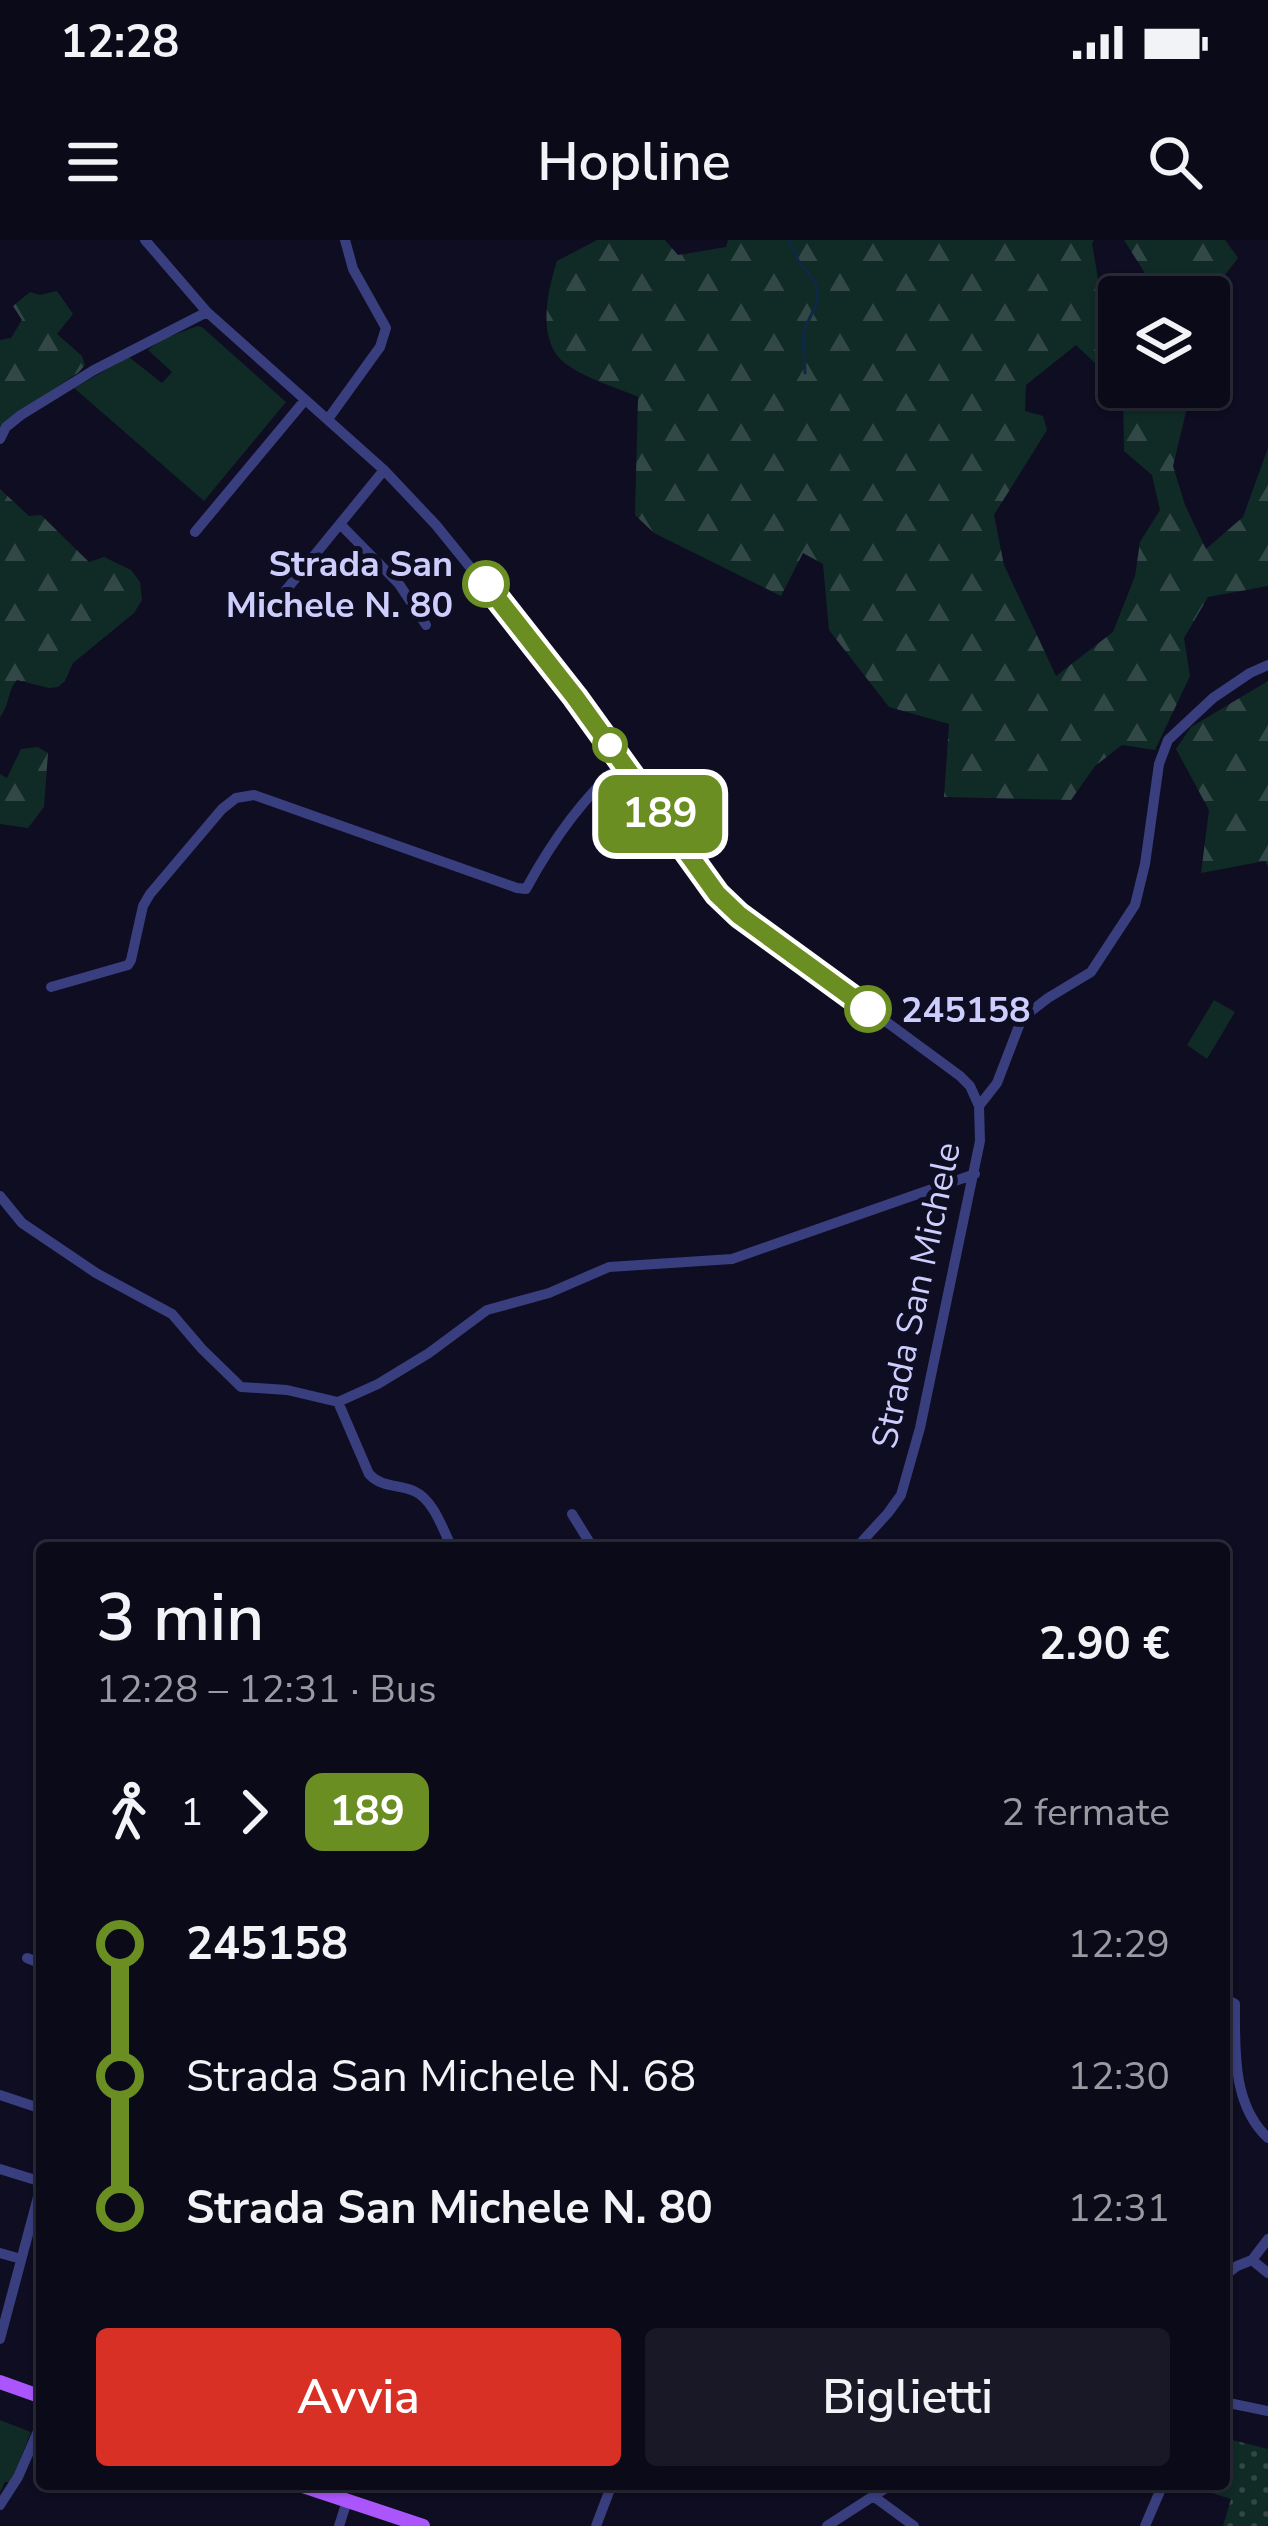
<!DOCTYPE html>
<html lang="it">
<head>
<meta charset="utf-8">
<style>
  body { margin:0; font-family:"Nunito Sans",sans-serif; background:#181826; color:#f1f3f6; height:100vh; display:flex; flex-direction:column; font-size:45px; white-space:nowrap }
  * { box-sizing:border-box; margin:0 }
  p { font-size:39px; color:#999aa2 }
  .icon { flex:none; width:66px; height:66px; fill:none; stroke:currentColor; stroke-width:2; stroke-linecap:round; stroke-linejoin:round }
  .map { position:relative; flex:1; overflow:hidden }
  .side { position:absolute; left:36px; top:1302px; width:1194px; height:948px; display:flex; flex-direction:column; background:#0a0a19; border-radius:12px; box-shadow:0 3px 9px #0004,0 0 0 3px #2a2b38 }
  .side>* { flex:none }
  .badge { padding:0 24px; border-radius:18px; font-size:42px; line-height:78px }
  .tools { position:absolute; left:1098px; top:36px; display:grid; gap:24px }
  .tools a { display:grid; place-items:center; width:132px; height:132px; border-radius:12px; background:#0a0a19; box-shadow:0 3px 9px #0004,0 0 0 3px #2a2b38; font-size:60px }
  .map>.badge { position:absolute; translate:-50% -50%; box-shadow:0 0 0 6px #fff }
  .legs { display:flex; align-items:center; gap:18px; height:132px; padding:0 60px; font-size:39px }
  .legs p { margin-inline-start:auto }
  .headline { display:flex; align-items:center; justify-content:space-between; height:204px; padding:0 60px }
  h1 { font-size:66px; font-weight:600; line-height:90px }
  .cta { display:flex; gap:24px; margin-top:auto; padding:24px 60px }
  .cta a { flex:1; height:138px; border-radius:12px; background:#d93025; color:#fff; font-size:48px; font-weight:600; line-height:138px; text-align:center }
  .cta a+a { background:#181826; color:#f1f3f6 }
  ul { padding:0 60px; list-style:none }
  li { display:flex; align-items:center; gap:42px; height:132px; font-size:45px }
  li i { display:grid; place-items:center; width:18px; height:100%; margin:0 15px; background:currentColor }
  li i::after { content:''; width:30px; height:30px; margin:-15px; border:9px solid; border-radius:50%; background:#0a0a19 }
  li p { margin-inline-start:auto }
  li:first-child i { background:linear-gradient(#0000 50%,currentColor 0) }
  li:last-child i { background:linear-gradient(currentColor 50%,#0000 0) }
  .status { display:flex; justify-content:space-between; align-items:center; height:84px; padding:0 60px; background:#0a0a19; direction:ltr }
  .status svg { height:33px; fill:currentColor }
  header { display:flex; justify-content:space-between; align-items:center; height:156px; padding:0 60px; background:#0a0a19; font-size:54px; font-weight:600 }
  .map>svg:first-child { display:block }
  .grass { fill:url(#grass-dots) }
  .forest { fill:url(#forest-firs) }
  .park { fill:#102a26 }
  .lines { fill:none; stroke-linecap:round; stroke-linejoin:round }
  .stream { stroke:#0d2945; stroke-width:3 }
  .minor { stroke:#393e7f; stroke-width:10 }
  .major { stroke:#ab56fd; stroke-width:14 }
  .line-1-casing { stroke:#fff; stroke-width:27 }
  .line-1 { stroke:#6b8e23; stroke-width:18 }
  .stop-1-dot { fill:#fff; stroke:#6b8e23; stroke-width:6 }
  .labels { text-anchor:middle; stroke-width:10; stroke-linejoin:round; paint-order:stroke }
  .stop-label { font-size:36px; font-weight:bold; fill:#cdcdfe; stroke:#0e0d21; text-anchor:end }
  .street-label { font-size:36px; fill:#cdcdfe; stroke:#0e0d21 }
</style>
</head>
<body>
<div class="status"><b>12:28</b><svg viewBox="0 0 49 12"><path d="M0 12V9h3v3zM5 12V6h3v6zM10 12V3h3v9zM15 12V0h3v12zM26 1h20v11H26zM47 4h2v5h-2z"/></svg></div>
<header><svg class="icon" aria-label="menu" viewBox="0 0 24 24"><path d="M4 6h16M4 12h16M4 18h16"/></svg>Hopline<svg class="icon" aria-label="search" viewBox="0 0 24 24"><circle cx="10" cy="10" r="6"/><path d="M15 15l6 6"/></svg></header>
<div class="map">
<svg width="1268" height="2286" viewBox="0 0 1268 2286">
  <defs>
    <pattern id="grass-dots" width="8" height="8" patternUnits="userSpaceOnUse" patternTransform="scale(3)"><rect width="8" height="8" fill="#102a26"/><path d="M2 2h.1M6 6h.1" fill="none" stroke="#324847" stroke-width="1.8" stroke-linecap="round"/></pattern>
    <pattern id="forest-firs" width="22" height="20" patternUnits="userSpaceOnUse" patternTransform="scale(3)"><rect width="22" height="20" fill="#102a26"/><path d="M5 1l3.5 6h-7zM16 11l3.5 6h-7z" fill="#324847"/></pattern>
  </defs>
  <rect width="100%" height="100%" fill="#0e0d21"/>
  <path class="grass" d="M1232,2200L1268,2209V2286H1223L1231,2259L1212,2253L1216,2244H1224V2222Z"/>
  <path class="forest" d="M597,0H665L678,15L726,7L728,0H1094L1092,3L1103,68L1119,90V146L1076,105L1026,145L1025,171L1043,176L1047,190L994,275L1004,325L1056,436L1113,392L1135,336L1140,302L1160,270L1152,235L1124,211L1123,150L1120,147H1192L1173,226L1185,265L1206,309L1243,277L1268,208V346L1208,357L1184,398L1190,436L1155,510L1122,505L1095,526L1071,560L944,557L949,484L889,467L829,390L823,324L803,313L781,356L654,293L635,275L638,157C616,147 589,140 569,126C535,105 547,52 557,21Z
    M1124,0H1225L1238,18L1208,57H1174L1148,38Z
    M57,51L73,74L57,94L82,116L85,125L79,132L10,178L0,190V100L11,98L22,80L13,66L30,52L40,55Z
    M0,249L29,276L41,275L89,322L104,317L131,330L140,342L142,360L134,373L73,423L65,441L58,447L49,448L17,440C7,450 11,463 0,477Z
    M1268,441V627L1265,621L1201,633L1209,570L1176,509L1191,487Z
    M38,507L48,513L44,567L28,588L0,584V534L7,538L21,509Z"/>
  <path class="park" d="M197,86L202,87L286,162L204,261L74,148L129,117L162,143L172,132L148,110L161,100Z
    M1214,760L1235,772L1207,819L1187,805Z
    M0,2180L31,2192L11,2242H5L0,2252Z"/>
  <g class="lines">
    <path class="stream" d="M789,0L799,22L816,43L818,61L803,92L805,133"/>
    <path class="minor" d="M145,0L207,72L384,230L436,285L575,457L725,663L960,836L970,846L979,866L980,901L920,1188L901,1255L888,1273L856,1308
      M328,179L380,107L386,88L353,29L345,0
      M0,199L6,187L21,175L94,130L207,72
      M340,284L399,344L426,385
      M195,292L305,160
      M286,350L384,230
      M51,747L128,725L131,720L143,666L150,654L222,569L236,558L254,555L517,648L526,649C551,603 583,557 623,523
      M979,866L997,843L1022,778L1048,758L1091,732L1135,665L1145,624L1159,524L1168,500L1213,458L1250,433L1268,425
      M0,956L22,983L96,1033L172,1074L202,1109L241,1147L287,1150L338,1162L378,1144L429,1113L487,1070L549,1053L609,1027L732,1019L975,934
      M338,1162L369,1234C382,1248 398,1244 414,1251C434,1260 443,1290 452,1308
      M572,1274L593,1308
      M27,1718L42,1724
      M1224,1758L1235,1764C1235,1809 1232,1865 1268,1898
      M0,1855L42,1869
      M0,1929L42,1942
      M1268,1999L1252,2020L1268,2033
      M0,2013L21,2019
      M1224,2036L1237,2026L1252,2020
      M0,2099L42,1942
      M1224,2162L1268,2171
      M873,2256L914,2286
      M0,2265L18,2237L42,2182
      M339,2286L347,2261
      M596,2286L612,2244
      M827,2286L892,2244
      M1145,2286L1163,2244"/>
    <path class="major" d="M0,2142L42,2157
      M297,2244L423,2286"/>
  </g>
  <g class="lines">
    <g class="line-1-casing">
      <path id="line-1" d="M486,344L575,457L717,654L739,675L868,769"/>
    </g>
    <use href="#line-1" class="line-1"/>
  </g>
  <g class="stop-1-dot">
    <circle cx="486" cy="344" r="21"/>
    <circle cx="610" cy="505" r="15"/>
    <circle cx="868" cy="769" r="21"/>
  </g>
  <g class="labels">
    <g class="stop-label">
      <text x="453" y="336">Strada San<tspan x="453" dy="41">Michele N. 80</tspan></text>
      <text x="901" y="782" text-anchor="start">245158</text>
    </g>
    <g class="street-label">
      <text transform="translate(915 1055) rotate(-78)" y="13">Strada San Michele</text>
    </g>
  </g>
</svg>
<div class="tools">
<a><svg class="icon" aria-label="layers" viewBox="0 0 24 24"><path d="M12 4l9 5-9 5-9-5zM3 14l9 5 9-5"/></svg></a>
</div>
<b class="badge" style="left:660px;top:574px;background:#6b8e23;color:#fff">189</b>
<section class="side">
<div class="headline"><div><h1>3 min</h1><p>12:28 – 12:31 · Bus</p></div><b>2.90 €</b></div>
<div class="legs"><svg class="icon" aria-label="walk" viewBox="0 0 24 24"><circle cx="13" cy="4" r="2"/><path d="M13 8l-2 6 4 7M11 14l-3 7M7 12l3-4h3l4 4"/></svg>1<svg class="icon" aria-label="forward" viewBox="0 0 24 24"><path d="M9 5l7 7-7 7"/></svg><b class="badge" style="background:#6b8e23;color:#fff">189</b><p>2 fermate</p></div>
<ul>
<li><i style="color:#6b8e23"></i><b>245158</b><p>12:29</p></li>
<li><i style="color:#6b8e23"></i><span>Strada San Michele N. 68</span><p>12:30</p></li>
<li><i style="color:#6b8e23"></i><b>Strada San Michele N. 80</b><p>12:31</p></li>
</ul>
<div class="cta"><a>Avvia</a><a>Biglietti</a></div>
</section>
</div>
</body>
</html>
